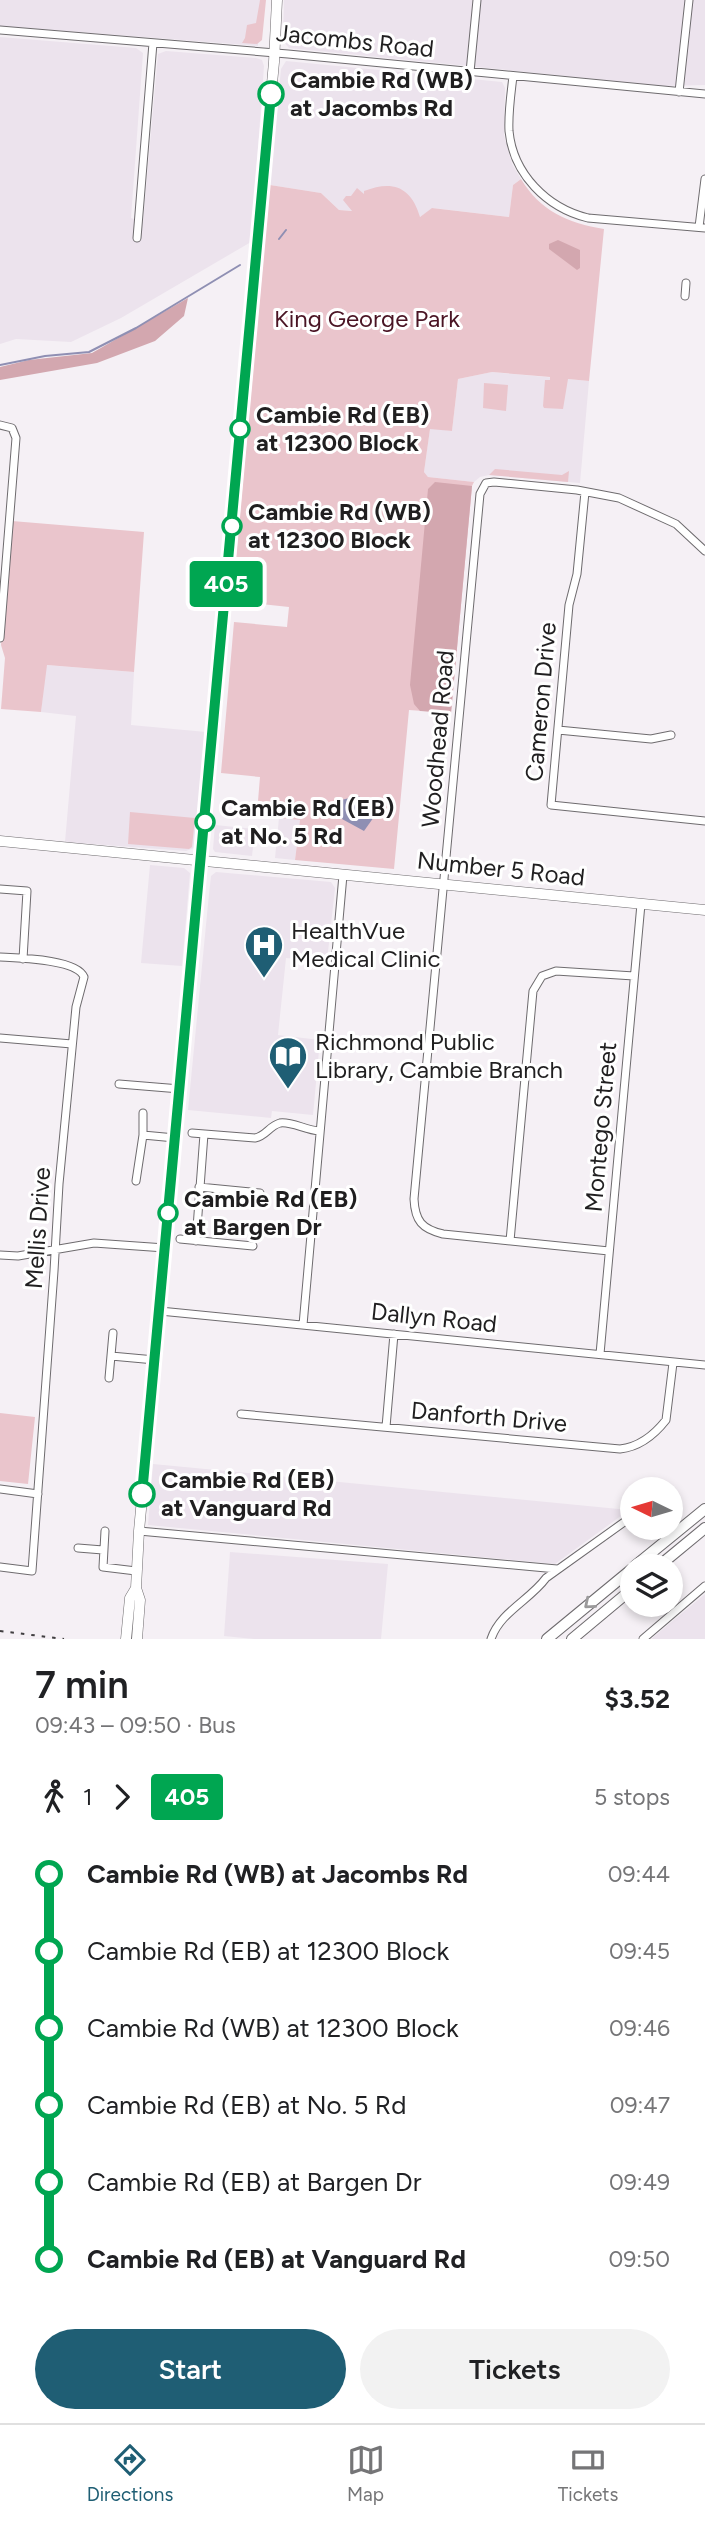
<!DOCTYPE html>
<html lang="en">
<head>
<meta charset="utf-8">
<style>
  body { margin:0; font-family:Figtree,sans-serif; background:#f2f2f2; color:#202124; height:100vh; display:flex; flex-direction:column; font-size:26px; white-space:nowrap }
  * { box-sizing:border-box; margin:0 }
  p { font-size:23px; color:#757577 }
  .icon { flex:none; width:38px; height:38px; fill:none; stroke:currentColor; stroke-width:2; stroke-linecap:round; stroke-linejoin:round }
  .map { position:relative; height:1639px; overflow:hidden }
  .details { display:flex; flex-direction:column; background:#fff; flex:1 }
  .details>* { flex:none }
  .badge { padding:0 14px; border-radius:5px; font-size:24px; line-height:46px }
  .needle { width:46px; rotate:275deg }
  .fabs { position:absolute; left:620px; top:1477px; display:grid; gap:14px }
  .fabs a { display:grid; place-items:center; width:63px; height:63px; border-radius:50%; background:#fff; box-shadow:0 4px 10px #0003; font-size:35px }
  .map>.badge { position:absolute; translate:-50% -50%; box-shadow:0 0 0 4px #fff }
  .legs { display:flex; align-items:center; gap:10px; height:77px; padding:0 35px; font-size:23px }
  .legs p { margin-inline-start:auto }
  .headline { display:flex; align-items:center; justify-content:space-between; height:119px; padding:0 35px }
  h1 { font-size:38px; font-weight:600; line-height:52px }
  .action { display:flex; gap:14px; margin-top:auto; padding:14px 35px }
  .action a { flex:1; height:80px; border-radius:42px; background:#1f5e74; color:#fff; font-size:28px; font-weight:600; line-height:80px; text-align:center }
  .action a+a { background:#f2f2f2; color:#202124 }
  ul { padding:0 35px; list-style:none }
  li { display:flex; align-items:center; gap:24px; height:77px; font-size:26px }
  li i { display:grid; place-items:center; width:10px; height:100%; margin:0 9px; background:currentColor }
  li i::after { content:''; width:18px; height:18px; margin:-9px; border:5px solid; border-radius:50%; background:#fff }
  li p { margin-inline-start:auto }
  li:first-child i { background:linear-gradient(#0000 50%,currentColor 0) }
  li:last-child i { background:linear-gradient(currentColor 50%,#0000 0) }
  .tab-bar { display:flex; justify-content:space-around; align-items:center; height:98px; border-top:2px solid #e0e0e0; background:#fff; font-size:19px; color:#757577 }
  .tab-bar a { display:grid; justify-items:center; gap:4px }
  .tab-bar .active { color:#1f5e74 }
  .map>svg:first-child { display:block }
  .built { fill:#ece3ed }
  .green { fill:#eac5cc }
  .forest { fill:#d3a7af }
  .water { fill:#8f8fb3 }
  .lines { fill:none; stroke-linecap:round; stroke-linejoin:round }
  .stream { stroke:#8f8fb3; stroke-width:2 }
  .minor-casing { stroke:#6e6b6e; stroke-width:9 }
  .major-casing { stroke:#6e6b6e; stroke-width:11 }
  .highway-casing { stroke:#6e6b6e; stroke-width:12 }
  .minor { stroke:#fff; stroke-width:7 }
  .major { stroke:#fff; stroke-width:10 }
  .highway { stroke:#fff; stroke-width:10 }
  .rail { stroke:#403e40; stroke-width:2; stroke-dasharray:3.5 7; stroke-linecap:butt }
  .oneway { stroke:#9b9a9b }
  .line-1-casing { stroke:#fff; stroke-width:16 }
  .line-1 { stroke:#00a651; stroke-width:10 }
  .stop-1-dot { fill:#fff; stroke:#00a651; stroke-width:3.5 }
  .labels { text-anchor:middle; stroke-width:6; stroke-linejoin:round; paint-order:stroke }
  .street-label { font-size:24px; fill:#201f20; stroke:#fff }
  .stop-label { font-size:24px; font-weight:bold; fill:#201f20; stroke:#fff; text-anchor:start }
  .park-label { font-size:24px; fill:#4a1424; stroke:#fff }
  .poi-label { font-size:24px; fill:#201f20; stroke:#fff; text-anchor:start }
</style>
</head>
<body>
<div class="map">
<svg width="705" height="1639" viewBox="0 0 705 1639">
  <rect width="100%" height="100%" fill="#f5f0f5"/>
  <path class="built" d="M0,0H260L258,46L0,26Z
    M284,0H705V85L665,86L289,48L283,41Z
    M0,37L136,48L143,53L131,218L143,222L158,54L166,51L256,58L262,60L264,66L251,242L121,318L71,342L16,339L0,344Z
    M286,61L502,82L505,88L504,135L512,164L521,179L513,185L509,217L433,208L420,217L366,200L355,211L339,210L321,193L270,185L281,69Z
    M492,372L589,381L580,483L489,475L480,477L474,482L428,477L424,472L430,428L452,431L458,379Z
    M46,665L134,672L131,725L206,732L194,848L186,851L65,842L76,716L41,712Z
    M279,818L300,820L295,860L275,858Z
    M215,825L255,829L252,856L215,852L213,849Z
    M150,865L184,868L190,873L182,966L141,963Z
    M216,872L331,882L335,888L327,961L286,958L278,1035L320,1040L313,1115L272,1111L271,1118L188,1110L209,894L211,876Z
    M153,1464L237,1472L629,1510L555,1564L148,1525Z
    M230,1552L388,1564L381,1639H254L224,1636Z
    M705,1594V1639H651Z"/>
  <path class="green" d="M260,0H266L262,40L257,44L242,43L245,38L247,25L256,23Z
    M521,179C540,211 568,223 604,229L589,381L568,379L563,409L544,408L543,406L545,380H550V377L492,372L458,379L452,431L430,429L424,472L428,477L474,482L472,486L451,713L409,710L394,869L295,860L300,820L279,818L271,803L258,801L260,777L221,773L234,622L287,627L289,607L232,601L270,185L321,193L339,210L352,211L343,200L346,196H351L357,188L364,194V191C392,180 411,186 420,217L432,208L509,217L513,185Z
    M484,383L508,385L506,411L483,408Z
    M495,469L562,475L569,471L568,482L489,475Z
    M12,521L144,532L134,672L47,665L41,712L1,709L5,658L1,645Z
    M130,812L195,818L192,847L189,849L128,844Z
    M0,1413L35,1417L28,1484L0,1481Z"/>
  <path class="forest" d="M558,240L580,250V268L577,270L549,249V244Z
    M188,298L184,316L155,341L97,363L0,380V367L29,360L92,353Z
    M435,482L472,486L451,713L420,711L414,704L410,685L428,489Z"/>
  <path class="water" d="M358,796L381,807L364,831L342,819L341,800Z"/>
  <g class="lines">
    <path class="stream" d="M279,239L286,230
      M0,365L45,356L89,352L136,328L240,265"/>
    <g class="minor-casing">
      <path id="minor" d="M0,30L288,54L705,94
        M470,72L477,0
        M513,76C511,94 508,113 509,131C513,174 547,208 588,218L705,228
        M679,92L689,0
        M699,227L705,179
        M137,238L153,43
        M685,296L686,283
        M0,425L12,428L16,438L0,638
        M585,492L577,574L569,605L551,805L705,821
        M558,730L651,739L671,735
        M0,889L27,891L23,959
        M0,957C19,958 77,959 84,977L76,1007L59,1184L54,1271L32,1571L0,1567
        M0,1038L72,1044
        M119,1084L180,1089
        M192,1133L255,1138C266,1136 269,1126 280,1123C290,1121 306,1130 319,1131
        M143,1135V1113
        M136,1181L143,1135L175,1138
        M199,1187L260,1193
        M180,1239L253,1246
        M196,1241L204,1134
        M510,1241L533,991L542,976L556,971L634,976
        M609,1251L443,1234C422,1229 415,1221 414,1199L480,494L486,483L494,482L577,490L619,498L676,524L705,551
        M0,1255L18,1256L94,1243L165,1248
        M160,1311L705,1365
        M303,1325L343,875
        M600,1354L641,904
        M111,1356L155,1360
        M109,1378L113,1333
        M241,1414L620,1449C639,1447 655,1434 666,1420L673,1363
        M386,1427L394,1334
        M0,1489L38,1494
        M105,1531L103,1567L136,1571
        M139,1531L557,1569
        M78,1548L103,1550
        M491,1639C500,1612 530,1600 546,1578L627,1520
        M643,1639L705,1586"/>
    </g>
    <g class="major-casing">
      <path id="major" d="M0,841L705,910
        M126,1639L130,1598L136,1588
        M137,1639L140,1600L136,1588L139,1531L274,62L277,0"/>
    </g>
    <g class="highway-casing">
      <path id="highway" d="M635,1566L705,1509
        M659,1566L705,1528
        M547,1639L632,1569
        M572,1639L632,1589"/>
    </g>
    <use href="#minor" class="minor"/>
    <use href="#major" class="major"/>
    <use href="#highway" class="highway"/>
    <path class="rail" d="M0,1631L64,1639"/>
  </g>
  <defs><path id="oneway-chevron" d="M-2-3.5L2.5 0L-2 3.5" fill="none" stroke-width="1.6" stroke-linecap="round" stroke-linejoin="round" transform="scale(1.75)"/></defs>
  <use class="oneway" href="#oneway-chevron" transform="translate(589 1604) rotate(140)"/>
  <g class="lines">
    <g class="line-1-casing">
      <path id="line-1" d="M142,1494L271,94"/>
    </g>
    <use href="#line-1" class="line-1"/>
  </g>
  <defs>
    <g id="hospital-pin" transform="scale(2.0125)"><path d="M0 17L-7.5 6A9.5 9.5 0 1 1 7.5 6Z" fill="#1f5e74" stroke="#fff"/><path d="M-5-5h3v3.5h4V-5h3V5h-3V1.5h-4V5h-3Z" fill="#fff"/></g>
    <g id="library-pin" transform="scale(2.0125)"><path d="M0 17L-7.5 6A9.5 9.5 0 1 1 7.5 6Z" fill="#1f5e74" stroke="#fff"/><path d="M-6-4Q-3-5.5-.7-3.5V5Q-3 3-6 4ZM6-4Q3-5.5 .7-3.5V5Q3 3 6 4Z" fill="#fff"/></g>
  </defs>
  <g fill-rule="evenodd">
    <use href="#hospital-pin" x="264" y="945"/>
    <use href="#library-pin" x="288" y="1056"/>
  </g>
  <g class="stop-1-dot">
    <circle cx="271" cy="94" r="12"/>
    <circle cx="240" cy="429" r="9"/>
    <circle cx="232" cy="526" r="9"/>
    <circle cx="205" cy="822" r="9"/>
    <circle cx="168" cy="1213" r="9"/>
    <circle cx="142" cy="1494" r="12"/>
  </g>
  <g class="labels">
    <g class="street-label">
      <text transform="translate(355 41) rotate(6)" y="8">Jacombs Road</text>
      <text transform="translate(541 702) rotate(-85)" y="8">Cameron Drive</text>
      <text transform="translate(438 739) rotate(-85)" y="8">Woodhead Road</text>
      <text transform="translate(501 869) rotate(6)" y="8">Number 5 Road</text>
      <text transform="translate(601 1127) rotate(-85)" y="8">Montego Street</text>
      <text transform="translate(38 1228) rotate(-86)" y="8">Mellis Drive</text>
      <text transform="translate(434 1318) rotate(6)" y="8">Dallyn Road</text>
      <text transform="translate(489 1417) rotate(5)" y="8">Danforth Drive</text>
    </g>
    <g class="stop-label">
      <text x="290" y="88">Cambie Rd (WB)<tspan x="290" dy="28">at Jacombs Rd</tspan></text>
      <text x="256" y="423">Cambie Rd (EB)<tspan x="256" dy="28">at 12300 Block</tspan></text>
      <text x="248" y="520">Cambie Rd (WB)<tspan x="248" dy="28">at 12300 Block</tspan></text>
      <text x="221" y="816">Cambie Rd (EB)<tspan x="221" dy="28">at No. 5 Rd</tspan></text>
      <text x="184" y="1207">Cambie Rd (EB)<tspan x="184" dy="28">at Bargen Dr</tspan></text>
      <text x="161" y="1488">Cambie Rd (EB)<tspan x="161" dy="28">at Vanguard Rd</tspan></text>
    </g>
    <g class="park-label">
      <text x="367" y="327">King George Park</text>
    </g>
    <g class="poi-label">
      <text x="291" y="939">HealthVue<tspan x="291" dy="28">Medical Clinic</tspan></text>
      <text x="315" y="1050">Richmond Public<tspan x="315" dy="28">Library, Cambie Branch</tspan></text>
    </g>
  </g>
</svg>
<div class="fabs">
<a><svg class="needle" viewBox="-14 -14 28 28"><path d="M0-13l5 13h-10z" fill="#e53935"/><path d="M0 13l5-13h-10z" fill="#757577"/></svg></a>
<a><svg class="icon" aria-label="layers" viewBox="0 0 24 24"><path d="M12 4l9 5-9 5-9-5zM3 14l9 5 9-5"/></svg></a>
</div>
<b class="badge" style="left:226px;top:584px;background:#00a651;color:#fff">405</b>
</div>
<section class="details">
<div class="headline"><div><h1>7 min</h1><p>09:43 – 09:50 · Bus</p></div><b>$3.52</b></div>
<div class="legs"><svg class="icon" aria-label="walk" viewBox="0 0 24 24"><circle cx="13" cy="4" r="2"/><path d="M13 8l-2 6 4 7M11 14l-3 7M7 12l3-4h3l4 4"/></svg>1<svg class="icon" aria-label="forward" viewBox="0 0 24 24"><path d="M9 5l7 7-7 7"/></svg><b class="badge" style="background:#00a651;color:#fff">405</b><p>5 stops</p></div>
<ul>
<li><i style="color:#00a651"></i><b>Cambie Rd (WB) at Jacombs Rd</b><p>09:44</p></li>
<li><i style="color:#00a651"></i><span>Cambie Rd (EB) at 12300 Block</span><p>09:45</p></li>
<li><i style="color:#00a651"></i><span>Cambie Rd (WB) at 12300 Block</span><p>09:46</p></li>
<li><i style="color:#00a651"></i><span>Cambie Rd (EB) at No. 5 Rd</span><p>09:47</p></li>
<li><i style="color:#00a651"></i><span>Cambie Rd (EB) at Bargen Dr</span><p>09:49</p></li>
<li><i style="color:#00a651"></i><b>Cambie Rd (EB) at Vanguard Rd</b><p>09:50</p></li>
</ul>
<div class="action"><a>Start</a><a>Tickets</a></div>
</section>
<nav class="tab-bar">
<a class="active"><svg class="icon" aria-label="directions" viewBox="0 0 24 24"><path d="M12 3l9 9-9 9-9-9zM9 14v-3h6M13 9l2 2-2 2"/></svg>Directions</a>
<a><svg class="icon" aria-label="map" viewBox="0 0 24 24"><path d="M3 6l6-2 6 2 6-2v14l-6 2-6-2-6 2zM9 4v14M15 6v14"/></svg>Map</a>
<a><svg class="icon" aria-label="tickets" viewBox="0 0 24 24"><path d="M3 7h18v10H3zM15 7v10"/></svg>Tickets</a>
</nav>
</body>
</html>
